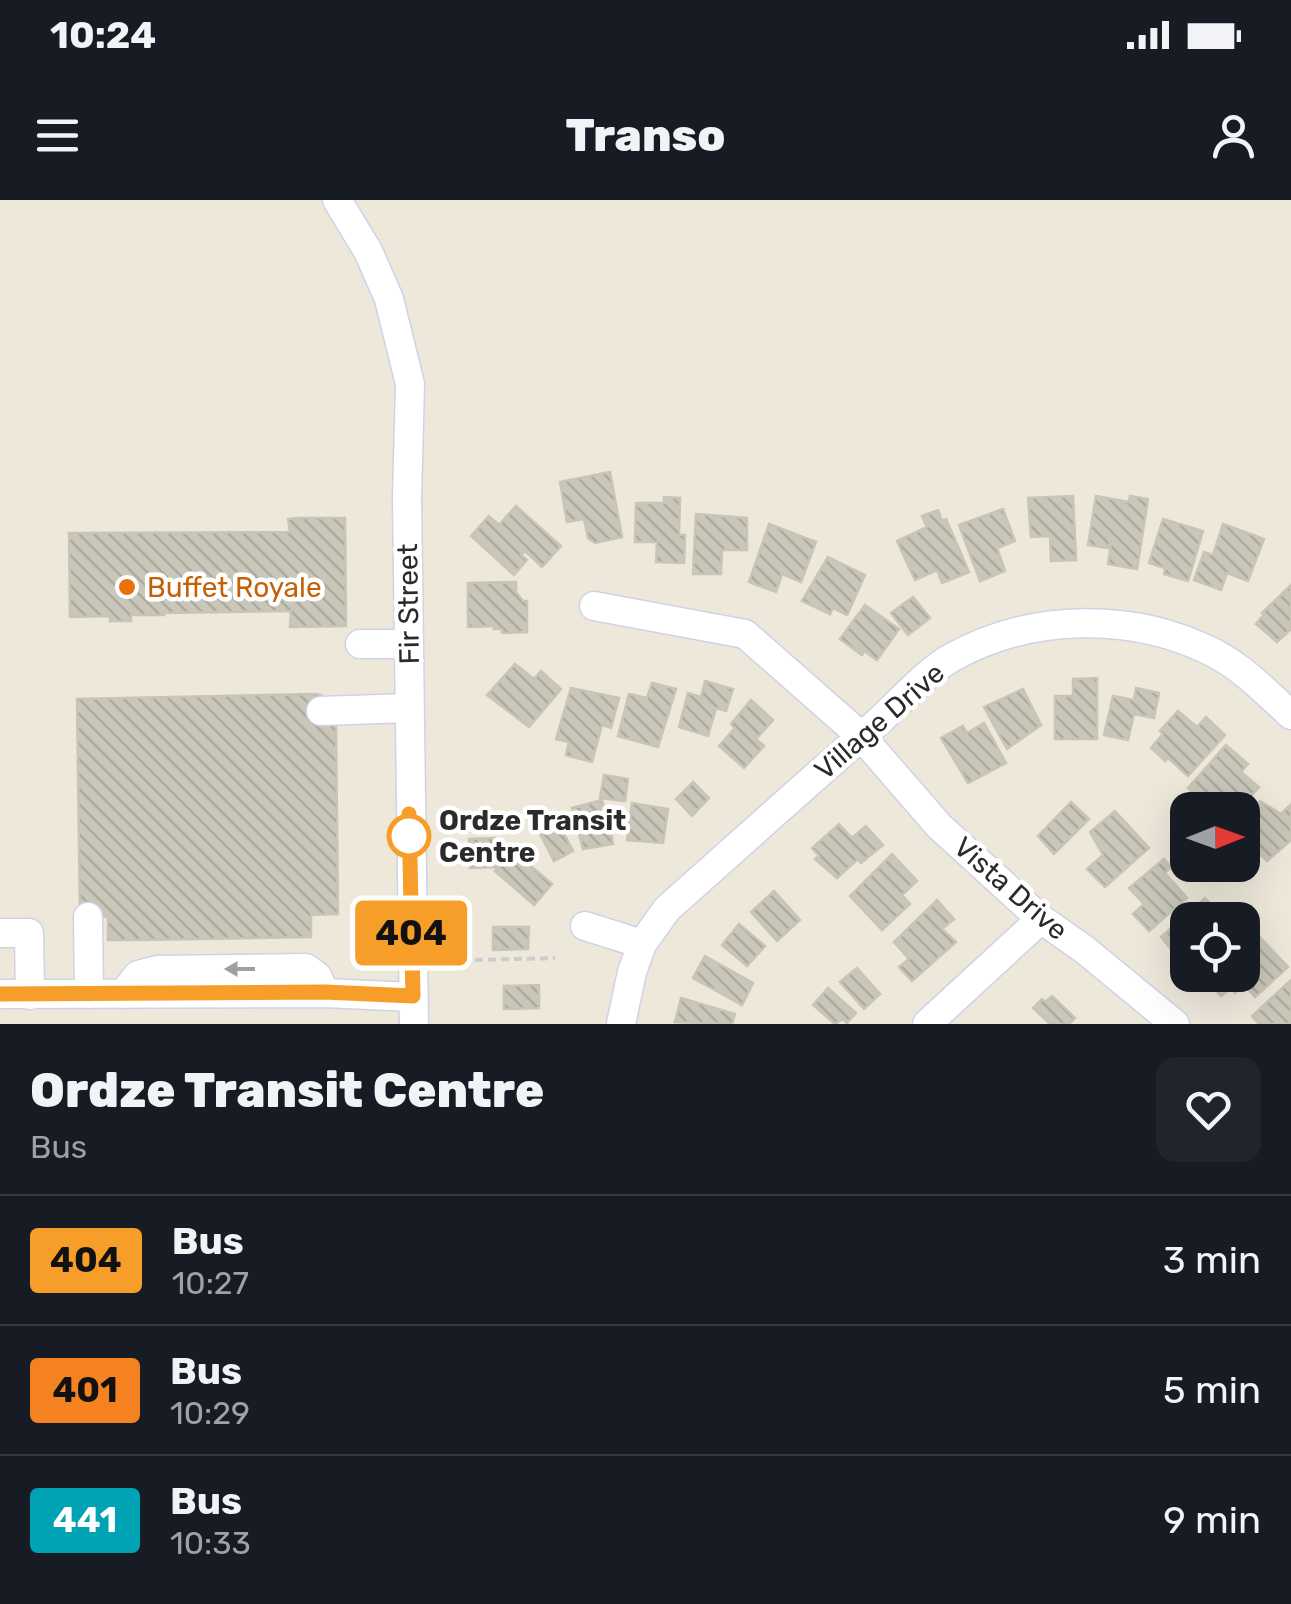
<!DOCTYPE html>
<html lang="en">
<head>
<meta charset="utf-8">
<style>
  body { margin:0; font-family:Rubik,sans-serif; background:#20242c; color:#f1f3f6; height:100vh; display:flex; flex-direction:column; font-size:38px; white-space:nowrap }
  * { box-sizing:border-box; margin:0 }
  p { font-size:32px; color:#9ea1a6 }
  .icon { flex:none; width:55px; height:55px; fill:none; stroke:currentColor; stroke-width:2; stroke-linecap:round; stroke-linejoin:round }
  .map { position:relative; height:824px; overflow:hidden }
  .sheet { display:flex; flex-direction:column; background:#171b24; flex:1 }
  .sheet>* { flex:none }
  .badge { padding:0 20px; border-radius:8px; font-size:35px; line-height:65px }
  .needle { width:65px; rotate:89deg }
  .buttons { position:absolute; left:1170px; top:592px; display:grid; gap:20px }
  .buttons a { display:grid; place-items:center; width:90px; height:90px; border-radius:20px; background:#171b24; box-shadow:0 10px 40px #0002; font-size:50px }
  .map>.badge { position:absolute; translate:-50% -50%; box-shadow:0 0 0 5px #fff }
  .round { display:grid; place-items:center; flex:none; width:105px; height:105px; border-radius:20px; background:#20242c }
  .head { display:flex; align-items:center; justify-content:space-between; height:170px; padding:0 30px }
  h1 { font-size:48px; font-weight:800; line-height:75px }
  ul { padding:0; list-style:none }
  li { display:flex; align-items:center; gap:30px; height:130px; padding:0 30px; border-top:2px solid #363941 }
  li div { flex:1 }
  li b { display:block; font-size:38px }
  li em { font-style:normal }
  li .badge { min-width:110px; font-weight:700; text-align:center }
  .status { display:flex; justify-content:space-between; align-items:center; height:70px; padding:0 50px; background:#171b24; direction:ltr }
  .status svg { height:28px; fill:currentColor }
  header { display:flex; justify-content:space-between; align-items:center; height:130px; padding:0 30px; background:#171b24; font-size:45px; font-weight:800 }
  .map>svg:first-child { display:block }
  .building { fill:url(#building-back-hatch); stroke:#cac4b4; stroke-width:2.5 }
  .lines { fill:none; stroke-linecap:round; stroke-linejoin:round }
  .minor-casing { stroke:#d0d2e5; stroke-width:31 }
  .path { stroke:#ccc; stroke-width:4; stroke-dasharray:8 5; stroke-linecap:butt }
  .minor { stroke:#fff; stroke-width:28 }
  .oneway { fill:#a0a0a0 }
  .line-casing { stroke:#fff; stroke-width:22 }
  .line { stroke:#f79d29; stroke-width:15 }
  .food-dot { fill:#e8710a; stroke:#fff; stroke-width:4 }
  .stop-dot { fill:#fff; stroke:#f79d29; stroke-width:5 }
  .labels { text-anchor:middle; stroke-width:9; stroke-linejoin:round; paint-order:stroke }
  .food-label { font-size:28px; fill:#c56008; stroke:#fff; text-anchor:start }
  .street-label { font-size:28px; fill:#2b2b2b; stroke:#fff }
  .stop-label { font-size:28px; font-weight:bold; fill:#2b2b2b; stroke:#fff; text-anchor:start }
</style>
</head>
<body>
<div class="status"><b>10:24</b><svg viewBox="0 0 49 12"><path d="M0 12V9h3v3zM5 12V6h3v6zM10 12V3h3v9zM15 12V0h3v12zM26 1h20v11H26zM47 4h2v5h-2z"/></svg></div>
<header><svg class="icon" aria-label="menu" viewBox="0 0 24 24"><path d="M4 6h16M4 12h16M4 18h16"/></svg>Transo<svg class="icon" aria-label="person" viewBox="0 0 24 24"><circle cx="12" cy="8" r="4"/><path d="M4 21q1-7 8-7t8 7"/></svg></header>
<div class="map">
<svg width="1291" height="824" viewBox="0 0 1291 824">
  <defs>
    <pattern id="building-back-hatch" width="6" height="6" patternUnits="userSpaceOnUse" patternTransform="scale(2.5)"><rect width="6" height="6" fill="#c9c6ba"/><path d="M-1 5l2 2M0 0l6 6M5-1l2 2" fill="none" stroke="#adaaa0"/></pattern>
  </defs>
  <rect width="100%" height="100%" fill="#eee8db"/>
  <path class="building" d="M610,272L622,337L595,343L588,338L584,319L567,322L560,282Z
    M1073,296L1076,360L1051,361L1050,336L1031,337L1028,298Z
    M1096,296L1129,302L1130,296L1148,299L1137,369L1108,364L1112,338L1108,348L1088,345Z
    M664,297L680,298L679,335H685L684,363L656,362L657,342H635L636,303H664Z
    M516,306L561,346L542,367L525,351L521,355L527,360L514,375L471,336L489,316L499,325Z
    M1003,309L1015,341L997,348L1005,371L980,381L959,325Z
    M938,310L942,321L946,319L969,372L942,383L937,370L915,380L897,341L927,327L922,316Z
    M696,314L747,318V350H722L721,374H693Z
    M297,318H345L346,426L290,427L291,411L164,413V415H131V421H110V416L70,417L69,333L290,332L288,319Z
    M1163,319L1203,331L1188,381L1164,374L1165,368L1149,363Z
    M769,324L816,342L801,382L782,374L776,392L749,382Z
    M1223,324L1264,339L1248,381L1227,373L1221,390L1194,380L1204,352L1213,355Z
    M828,357L865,375L847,415L833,408L830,414L802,401Z
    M516,382V392L523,401H527V432L502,433V429H494V426L468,427V383Z
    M1291,385V429L1277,442L1256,424L1264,414L1262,413Z
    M913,397L930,418L908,435L891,413Z
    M865,405L899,429L877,460L864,451L862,455L840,439Z
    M515,464L534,479L541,471L561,489L529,527L487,495Z
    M1097,478V539H1055V496H1073V479Z
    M705,481L733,489L726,511L716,508L708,536L679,527L688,493L701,497Z
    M652,483L676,489L658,547L618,536L629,494L647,498Z
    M571,488L619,498L611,528L602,525L592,562L566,555L569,542L556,539Z
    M1136,488L1159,493L1154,518L1134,514L1128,540L1104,535L1113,496L1134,500Z
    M1023,489L1041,525L1007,549L984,507Z
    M315,494L321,495L322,525H336L338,714L311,715V737L139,740H108V717H80L77,499Z
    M751,500L773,520L756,539L764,546L744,568L719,546L735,528L731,524Z
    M1178,511L1197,527L1206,517L1225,535L1188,576L1168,558L1165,561L1151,548L1163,534L1160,531Z
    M984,523L1006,563L968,583L941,538L963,526L967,533Z
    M1226,545L1248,564L1241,572L1259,587L1238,610H1212L1188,588Z
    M604,575L628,579L625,601L600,598Z
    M693,582L709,598L692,616L676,599Z
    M602,600L606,614L608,613L613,644L583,649L572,608Z
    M1260,601L1281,614L1291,604V640L1267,661L1242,637V619Z
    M1071,602L1089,619L1054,654L1038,636Z
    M632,603L668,609L663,643L627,640Z
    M1115,611L1149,648L1105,687L1087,669L1103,655L1090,632Z
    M556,618L573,651L554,661L537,628Z
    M839,624L852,638L866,626L883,645L861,663L858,659L837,678L815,659L819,656L812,648Z
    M495,638L497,667L470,668L469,639Z
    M512,650L552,684L534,705L495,671Z
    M892,654L917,681L902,695L910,704L882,730L850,696Z
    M1164,659L1171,667L1165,673L1187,698L1149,731L1133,714L1144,704L1129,688Z
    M774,691L800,720L777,741L751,712Z
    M1205,698L1226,720H1188V754L1180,760L1161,737Z
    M937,700L954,719L942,729L956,742L912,781L899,767L909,759L894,742Z
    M739,724L765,746L747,766L722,745Z
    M493,727H529L528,749L493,750Z
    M1254,731L1288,767L1255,797L1244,785L1235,793L1231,788L1221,796L1203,776L1242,775V741Z
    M705,756L753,783L742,805L693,778Z
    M857,768L880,794L864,809L840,782Z
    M1291,780V824H1259L1252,816Z
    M539,785V808L504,809V786Z
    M828,788L856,813L847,823L843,819L835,824L813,805Z
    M1052,796L1075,818L1069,824H1050L1033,808L1042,799L1045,802Z
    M681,798L735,814L732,824L675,822Z"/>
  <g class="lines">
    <g class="minor-casing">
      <path id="minor" d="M337,0L368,51L389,99L410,184L407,298L414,824
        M594,406L745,434L861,536L939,626L1041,719L1085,750L1175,824
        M360,444H408
        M321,511L409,508
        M88,717L89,794
        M585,726L642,744
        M0,733H29L30,795
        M0,794L325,793L413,797
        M123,794L138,775L157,770L306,768L317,776L325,793
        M621,824L632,772L642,744L667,709C737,647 806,584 877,523C900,502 925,473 951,458C1031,413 1134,412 1214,453C1243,468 1267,493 1291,515
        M927,824L1041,719"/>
    </g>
    <path class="path" d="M436,761L555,758"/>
    <use href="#minor" class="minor"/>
  </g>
  <defs><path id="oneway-solid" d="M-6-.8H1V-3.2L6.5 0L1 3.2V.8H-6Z" transform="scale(2.5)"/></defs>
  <use class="oneway" href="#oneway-solid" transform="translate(240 769) rotate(180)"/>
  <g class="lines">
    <g class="line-casing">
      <path id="line" d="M0,794L325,792L413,796L409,614"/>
    </g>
    <use href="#line" class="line"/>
  </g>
  <circle class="food-dot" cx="127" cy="387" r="10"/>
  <circle class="stop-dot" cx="409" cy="636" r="20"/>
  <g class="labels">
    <g class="food-label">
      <text x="147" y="397">Buffet Royale</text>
    </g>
    <g class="street-label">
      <text transform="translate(408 404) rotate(-91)" y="10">Fir Street</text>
      <text transform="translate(879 521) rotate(-41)" y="10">Village Drive</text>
      <text transform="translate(1011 688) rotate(41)" y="10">Vista Drive</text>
    </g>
    <g class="stop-label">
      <text x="439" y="630">Ordze Transit<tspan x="439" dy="32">Centre</tspan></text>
    </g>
  </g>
</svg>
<div class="buttons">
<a><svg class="needle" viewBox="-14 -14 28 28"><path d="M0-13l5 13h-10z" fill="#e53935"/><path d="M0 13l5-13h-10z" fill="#9ea1a6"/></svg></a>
<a><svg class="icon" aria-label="locate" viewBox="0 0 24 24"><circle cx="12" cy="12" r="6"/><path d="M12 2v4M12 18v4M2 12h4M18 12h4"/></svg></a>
</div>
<b class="badge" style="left:411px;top:733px;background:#f79d29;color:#111">404</b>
</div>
<section class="sheet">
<div class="head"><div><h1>Ordze Transit Centre</h1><p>Bus</p></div><a class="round"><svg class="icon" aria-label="heart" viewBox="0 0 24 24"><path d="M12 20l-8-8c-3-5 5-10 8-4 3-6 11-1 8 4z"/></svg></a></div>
<ul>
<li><span class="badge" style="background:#f79d29;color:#111">404</span><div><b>Bus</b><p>10:27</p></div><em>3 min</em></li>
<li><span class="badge" style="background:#f58220;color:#111">401</span><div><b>Bus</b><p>10:29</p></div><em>5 min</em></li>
<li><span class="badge" style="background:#00a3b4;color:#fff">441</span><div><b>Bus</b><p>10:33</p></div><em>9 min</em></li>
</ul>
</section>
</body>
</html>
